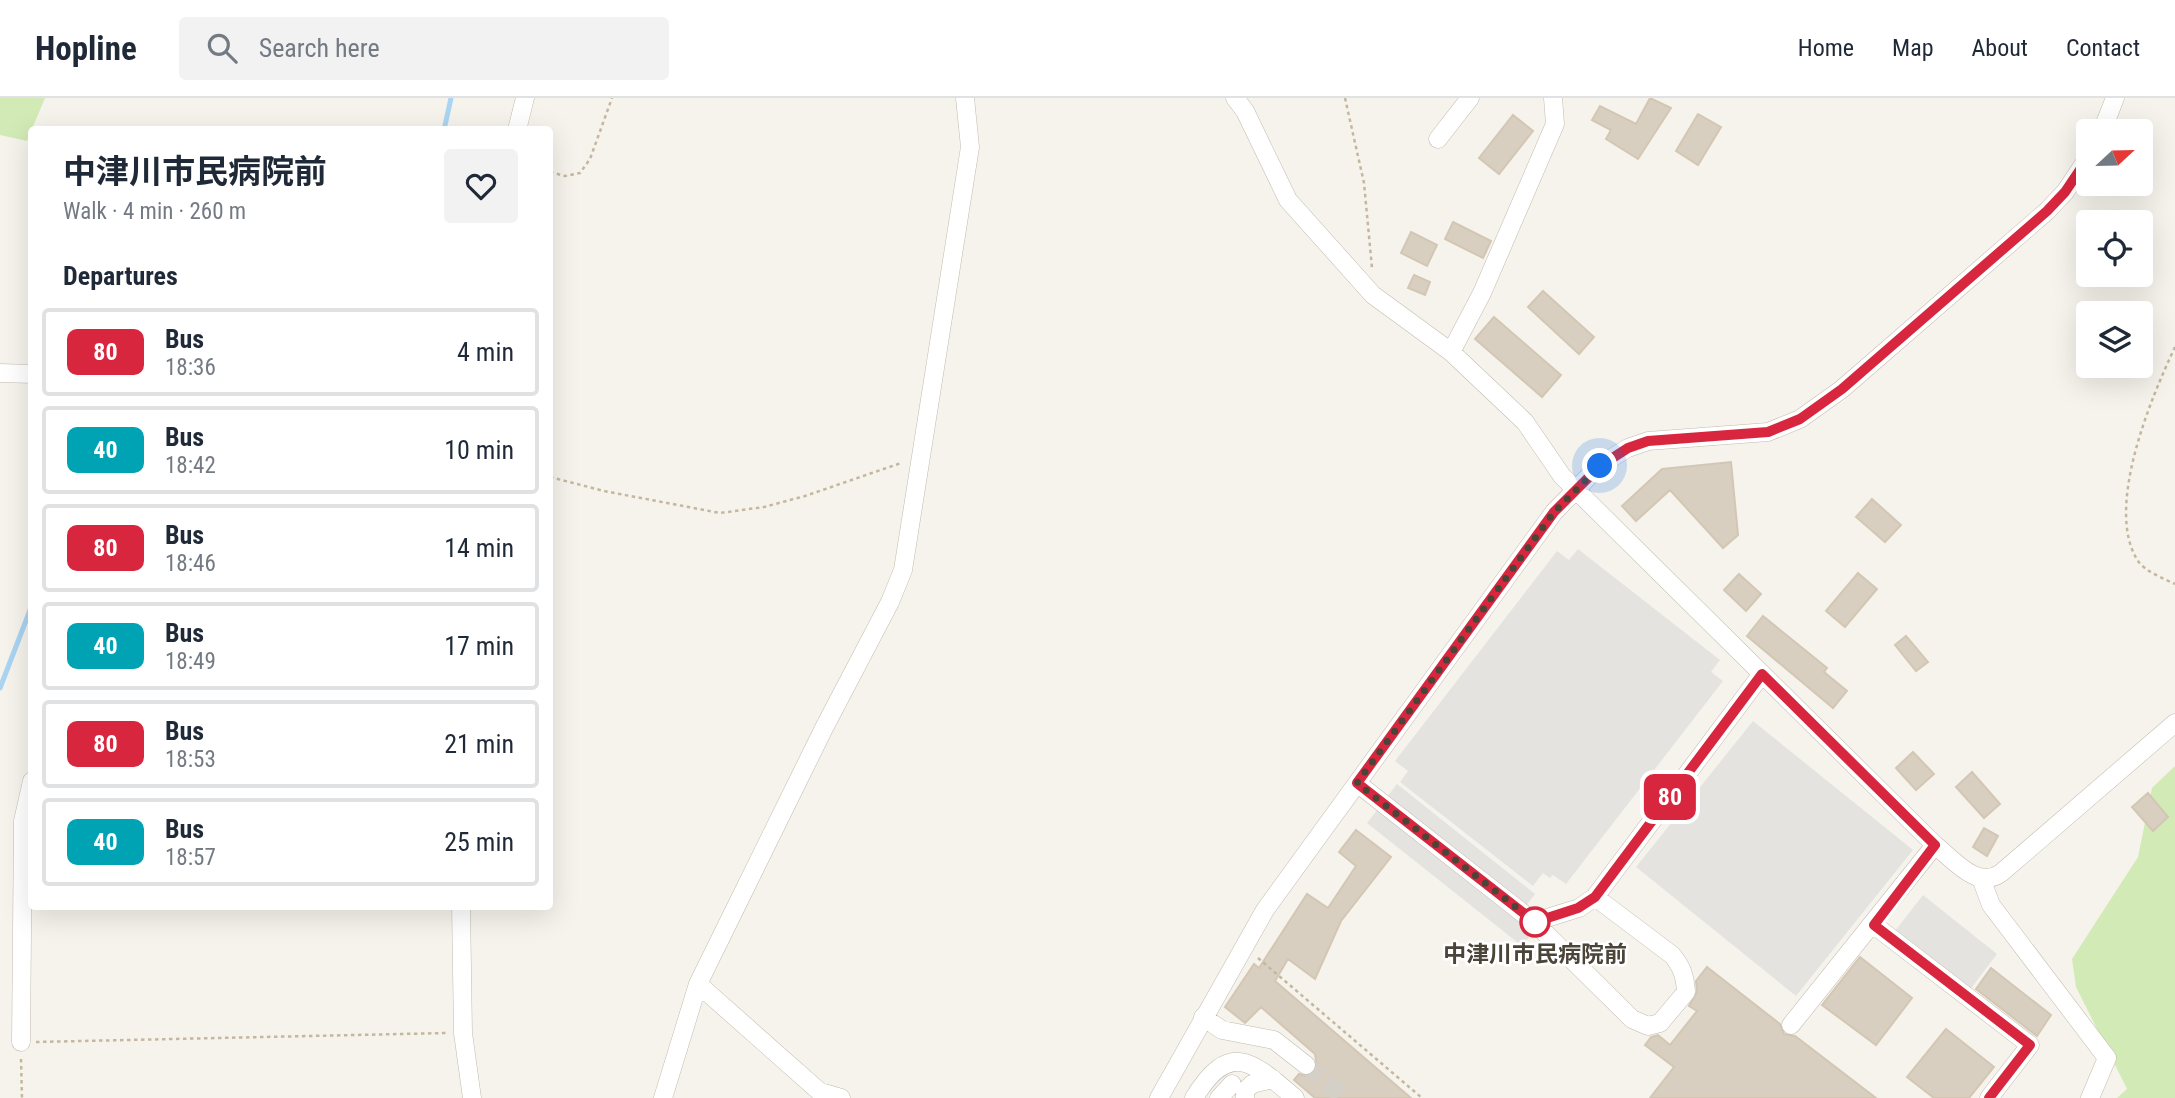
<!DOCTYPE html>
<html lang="en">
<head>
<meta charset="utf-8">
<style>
  body { margin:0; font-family:"Roboto Condensed","Noto Sans JP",sans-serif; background:#f2f2f3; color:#1f2937; height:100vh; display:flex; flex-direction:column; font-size:26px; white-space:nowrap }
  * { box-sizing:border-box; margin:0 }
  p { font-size:23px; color:#747a83 }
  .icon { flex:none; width:38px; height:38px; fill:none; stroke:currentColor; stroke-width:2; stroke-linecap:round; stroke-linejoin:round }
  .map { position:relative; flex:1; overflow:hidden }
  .panel { position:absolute; left:28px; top:28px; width:525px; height:784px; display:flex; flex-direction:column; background:#fff; border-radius:7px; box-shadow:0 7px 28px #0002 }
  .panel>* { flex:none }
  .badge { padding:0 14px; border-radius:10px; font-size:24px; line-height:46px }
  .needle { width:46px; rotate:68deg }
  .tools { position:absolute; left:2076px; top:21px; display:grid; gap:14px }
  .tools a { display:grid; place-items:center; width:77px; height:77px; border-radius:7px; background:#fff; box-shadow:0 7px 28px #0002; font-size:35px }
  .you { position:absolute; width:35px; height:35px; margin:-18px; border:5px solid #fff; border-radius:50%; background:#1a73e8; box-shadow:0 0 0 10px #1a73e833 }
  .map>.badge { position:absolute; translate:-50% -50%; box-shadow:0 0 0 4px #fff }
  h2 { padding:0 35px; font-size:26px; line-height:63px }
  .round { display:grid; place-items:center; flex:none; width:74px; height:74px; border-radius:7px; background:#f2f2f3 }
  .overview { display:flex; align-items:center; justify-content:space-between; height:119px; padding:0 35px }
  h1 { font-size:33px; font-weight:700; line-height:52px }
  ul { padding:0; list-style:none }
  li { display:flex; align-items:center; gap:21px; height:88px; margin:0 14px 10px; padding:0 21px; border:4px solid #e0e1e3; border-radius:7px }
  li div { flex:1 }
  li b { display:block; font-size:26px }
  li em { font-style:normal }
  li .badge { min-width:77px; font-weight:700; text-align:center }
  header { display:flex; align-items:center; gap:42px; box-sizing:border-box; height:98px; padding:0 35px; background:#fff; border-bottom:2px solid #e0e1e3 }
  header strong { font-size:33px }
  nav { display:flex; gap:38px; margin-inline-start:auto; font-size:24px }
  .search { width:490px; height:63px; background:#f2f2f3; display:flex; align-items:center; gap:18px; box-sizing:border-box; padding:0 24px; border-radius:7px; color:#747a83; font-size:26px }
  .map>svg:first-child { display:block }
  .green { fill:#d2eab5 }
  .parking { fill:#e5e3e0 }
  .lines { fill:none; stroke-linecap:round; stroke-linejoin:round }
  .stream { stroke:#a9d4f2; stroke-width:5 }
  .building { fill:#d8cfc1; stroke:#d3c7b4; stroke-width:2 }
  .minor-tunnel { stroke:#d4d0c8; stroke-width:18; stroke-dasharray:18 9; stroke-linecap:butt }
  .minor-casing { stroke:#c2bbae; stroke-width:19 }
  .path { stroke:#c4b79f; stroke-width:2.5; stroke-dasharray:3.5 3.5; stroke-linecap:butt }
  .minor { stroke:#fff; stroke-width:18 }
  .line-casing { stroke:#fff; stroke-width:16 }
  .line { stroke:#d7263d; stroke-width:10 }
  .walk { stroke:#4b4439; stroke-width:7; stroke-dasharray:0 12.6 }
  .stop-dot { fill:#fff; stroke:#d7263d; stroke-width:3.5 }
  .labels { text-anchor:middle; stroke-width:5; stroke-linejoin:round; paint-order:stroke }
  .stop-label { font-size:23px; font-weight:bold; fill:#4b4439; stroke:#fff }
</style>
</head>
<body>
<header>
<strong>Hopline</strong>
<div class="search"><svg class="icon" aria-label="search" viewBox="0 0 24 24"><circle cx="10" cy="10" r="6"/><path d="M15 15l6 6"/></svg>Search here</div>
<nav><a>Home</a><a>Map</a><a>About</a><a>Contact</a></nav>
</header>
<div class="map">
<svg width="2175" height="1000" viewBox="0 0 2175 1000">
  <rect width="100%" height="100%" fill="#f6f3ec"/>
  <path class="green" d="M0,0H45L27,43L0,37Z
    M2175,668V1000H2117L2127,991L2076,889L2072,861L2138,759L2152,690Z"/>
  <path class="parking" d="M1578,451L1720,562L1711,574L1723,583L1566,786L1553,777L1550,780L1543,775L1533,788L1400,684L1408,673L1395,663L1557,453L1569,462Z
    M1753,623L1913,752L1796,898L1636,769Z
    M1397,686L1535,796L1522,813L1539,827L1522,848L1367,725Z
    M1923,797L1997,856L1969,893L1895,833Z"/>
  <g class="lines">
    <path class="stream" d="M444,32L451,0
      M0,590L32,507"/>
  </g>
  <path class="building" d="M1650,0L1671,10L1638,61L1606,41L1611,32L1592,22L1600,8L1636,26Z
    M1698,16L1721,29L1698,67L1676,53Z
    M1513,17L1533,33L1499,76L1479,60Z
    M1453,124L1491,143L1483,160L1445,141Z
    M1411,134L1437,147L1427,168L1401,155Z
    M1414,177L1430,184L1425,197L1408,190Z
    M1543,193L1594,239L1579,256L1528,209Z
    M1494,219L1561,277L1542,299L1475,241Z
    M1731,364L1738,437L1723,450L1670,392L1636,423L1622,408L1662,371Z
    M1872,401L1901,427L1885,444L1856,419Z
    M1858,475L1877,491L1845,529L1826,513Z
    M1739,476L1761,496L1746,513L1724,492Z
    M1763,518L1827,570L1824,574L1847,593L1833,610L1747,538Z
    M1906,538L1928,564L1916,573L1895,547Z
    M1913,654L1934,676L1916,692L1896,670Z
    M1972,674L2000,706L1984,720L1956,689Z
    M2148,695L2168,719L2153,733L2132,709Z
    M1984,730L1998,738L1987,758L1973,749Z
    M1356,732L1391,759L1341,823L1315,881L1288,861L1275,883L1411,1000H1315L1294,982L1299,976L1305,978L1314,974L1317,968L1315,956L1261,909L1245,925L1225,909L1254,866L1259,870L1307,796L1328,810L1356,768L1339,754Z
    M1860,859L1912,900L1876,947L1822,907Z
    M1707,869L1780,926L1784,936L1795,938L1876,1000H1650L1674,969L1645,947L1651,939L1658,937L1670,947L1697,913L1689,908L1697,894L1696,883Z
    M1991,870L2051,917L2037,938L1976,891Z
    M1946,931L1994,969L1969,1000H1934L1907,979Z"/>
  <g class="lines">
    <path class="minor-tunnel" d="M1306,967L1345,1000"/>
    <g class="minor-casing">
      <path id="minor" d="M1235,0L1245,13L1288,102L1373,197L1451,254L1525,324L1562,378L1935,747C1954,762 1977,792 2001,775L2175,625
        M517,32L525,0
        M2102,33L2115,0
        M1438,41L1470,0
        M1451,254L1482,195L1555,26L1553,0
        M0,275L32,276
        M1357,685L1534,824L1632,921L1648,928L1660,925L1686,894C1685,878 1682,869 1672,857L1595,799
        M1982,783L1991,807L2107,960L2090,1000
        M461,808L463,935L472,1000
        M1534,824L1579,810L1595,799L1762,576
        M1874,827L2030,947L1989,1000
        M698,886L820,994L841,1000
        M1203,919L1222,932L1274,942L1306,967
        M1791,927L1935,747
        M21,944L23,723L32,683
        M663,1000L698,886L824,630L890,504L903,472L970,49L965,0
        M1159,1000L1265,812L1554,414L1600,367L1628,350L1648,343L1768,334L1800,321L1842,291L2047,113L2065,94L2088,60
        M1194,1000C1230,941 1253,964 1295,1000
        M1219,1000L1232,986
        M1245,1000V993L1252,986L1273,981"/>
    </g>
    <path class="path" d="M1345,0L1364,85L1372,170
      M550,74L565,78L580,75L590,61L612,0
      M2175,249C2151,300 2104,411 2138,463C2146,474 2163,480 2175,486
      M550,379L604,393L720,415L764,409L805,398L901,365
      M1258,860L1422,1000
      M36,944L446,935
      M21,961L22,1000"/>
    <use href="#minor" class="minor"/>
  </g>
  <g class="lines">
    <g class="line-casing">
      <path id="line" d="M1989,1000L2030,947L1874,827L1935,747L1762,576L1595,799L1578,810L1535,824L1357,685L1554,414L1600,368L1628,350L1648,343L1768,334L1800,321L1842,291L2047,113L2065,94L2088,60"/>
    </g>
    <use href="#line" class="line"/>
    <path class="walk" d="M1535,824L1357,685L1554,414L1600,368"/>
  </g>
  <circle class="stop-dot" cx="1535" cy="824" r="14"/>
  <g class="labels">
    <g class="stop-label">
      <text x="1535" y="864">中津川市民病院前</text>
    </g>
  </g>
</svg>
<div class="tools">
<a><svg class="needle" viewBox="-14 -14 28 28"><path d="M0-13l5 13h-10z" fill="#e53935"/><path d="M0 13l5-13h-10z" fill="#747a83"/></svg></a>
<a><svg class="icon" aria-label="locate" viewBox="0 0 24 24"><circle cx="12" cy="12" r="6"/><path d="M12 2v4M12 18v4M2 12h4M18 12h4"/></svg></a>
<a><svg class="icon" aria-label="layers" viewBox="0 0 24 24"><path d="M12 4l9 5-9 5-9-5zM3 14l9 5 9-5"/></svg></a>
</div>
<div class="you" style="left:1600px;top:368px"></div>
<b class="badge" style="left:1670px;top:699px;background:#d7263d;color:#fff">80</b>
<section class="panel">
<div class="overview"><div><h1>中津川市民病院前</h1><p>Walk · 4 min · 260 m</p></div><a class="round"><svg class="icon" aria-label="heart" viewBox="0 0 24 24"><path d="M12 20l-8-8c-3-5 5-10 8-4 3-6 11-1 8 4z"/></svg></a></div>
<h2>Departures</h2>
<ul>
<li><span class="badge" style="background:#d7263d;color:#fff">80</span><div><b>Bus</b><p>18:36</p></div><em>4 min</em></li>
<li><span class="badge" style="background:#00a3b4;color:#fff">40</span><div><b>Bus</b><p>18:42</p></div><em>10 min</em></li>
<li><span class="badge" style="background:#d7263d;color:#fff">80</span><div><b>Bus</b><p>18:46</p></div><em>14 min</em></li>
<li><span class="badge" style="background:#00a3b4;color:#fff">40</span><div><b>Bus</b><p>18:49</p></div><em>17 min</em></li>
<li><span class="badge" style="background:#d7263d;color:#fff">80</span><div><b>Bus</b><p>18:53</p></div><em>21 min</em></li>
<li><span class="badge" style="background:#00a3b4;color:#fff">40</span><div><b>Bus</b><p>18:57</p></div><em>25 min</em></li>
</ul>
</section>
</div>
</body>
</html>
